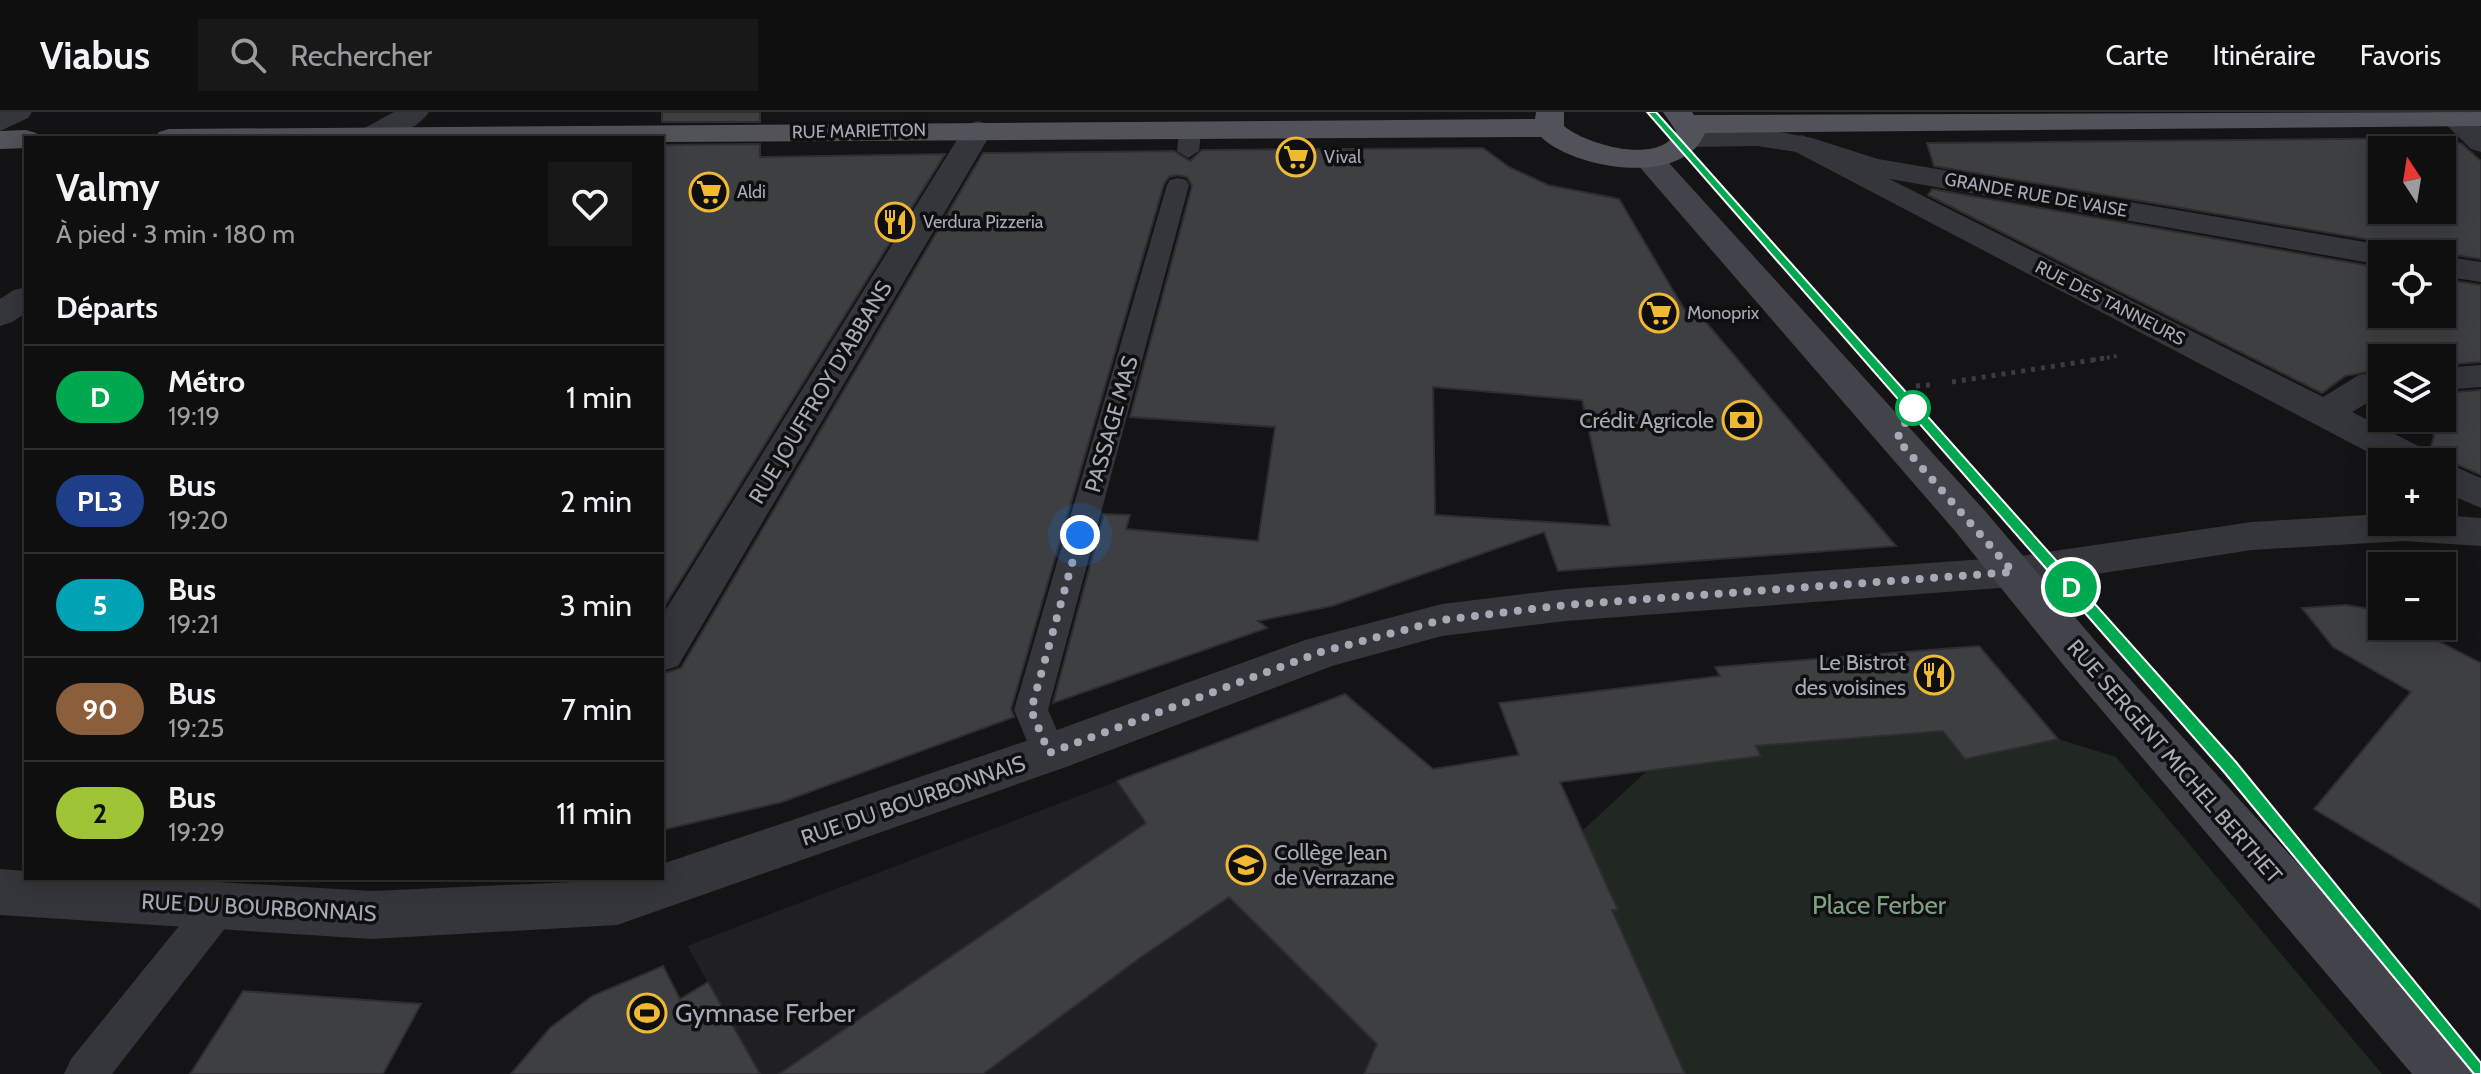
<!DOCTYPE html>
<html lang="fr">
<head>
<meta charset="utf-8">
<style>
  body { margin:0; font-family:Cabin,sans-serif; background:#181819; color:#f1f3f6; height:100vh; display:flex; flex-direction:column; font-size:30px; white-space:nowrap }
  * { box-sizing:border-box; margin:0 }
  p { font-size:26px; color:#9b9c9f }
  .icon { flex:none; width:44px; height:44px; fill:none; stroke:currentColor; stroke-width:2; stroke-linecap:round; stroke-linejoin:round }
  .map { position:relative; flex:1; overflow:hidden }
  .sheet { position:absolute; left:24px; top:24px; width:640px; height:744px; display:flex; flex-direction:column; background:#0f0f10; border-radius:0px; box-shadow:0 4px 20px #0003,0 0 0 2px #2f2f30 }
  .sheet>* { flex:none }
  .badge { padding:0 16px; border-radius:26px; font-size:28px; line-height:52px }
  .needle { width:52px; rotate:348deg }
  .buttons { position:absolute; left:2368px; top:24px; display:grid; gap:16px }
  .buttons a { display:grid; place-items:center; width:88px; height:88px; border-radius:0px; background:#0f0f10; box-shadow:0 4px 20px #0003,0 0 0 2px #2f2f30; font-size:40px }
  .you { position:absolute; width:40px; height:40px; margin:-20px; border:6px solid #fff; border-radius:50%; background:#1a73e8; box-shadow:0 0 0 12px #1a73e833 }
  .map>.badge { position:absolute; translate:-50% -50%; box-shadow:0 0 0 4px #fff }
  h2 { padding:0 32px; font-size:30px; line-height:72px }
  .round { display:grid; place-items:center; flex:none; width:84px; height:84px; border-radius:0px; background:#181819 }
  .summary { display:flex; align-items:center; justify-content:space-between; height:136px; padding:0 32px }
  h1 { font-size:38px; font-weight:700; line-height:60px }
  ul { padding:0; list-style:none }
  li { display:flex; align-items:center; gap:24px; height:104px; padding:0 32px; border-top:2px solid #2f2f30 }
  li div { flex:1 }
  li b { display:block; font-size:30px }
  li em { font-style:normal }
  li .badge { min-width:88px; font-weight:700; text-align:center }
  header { display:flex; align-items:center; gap:48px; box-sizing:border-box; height:112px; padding:0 40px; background:#0f0f10; border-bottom:2px solid #2f2f30 }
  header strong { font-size:38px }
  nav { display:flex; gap:44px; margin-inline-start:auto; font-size:28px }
  .search { width:560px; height:72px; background:#181819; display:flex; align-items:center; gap:20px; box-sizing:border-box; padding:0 28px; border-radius:0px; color:#9b9c9f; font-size:30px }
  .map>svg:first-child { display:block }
  .built { fill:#202023 }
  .green { fill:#202821 }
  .building { fill:#3e3f43; stroke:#2e2e32; stroke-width:2; fill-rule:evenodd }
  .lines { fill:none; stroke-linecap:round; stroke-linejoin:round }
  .path-far1 { stroke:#3b3c42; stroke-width:4; stroke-dasharray:3 4; stroke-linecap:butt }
  .path { stroke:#3b3c42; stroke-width:5; stroke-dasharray:4 6; stroke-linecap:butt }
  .service { fill:#35363b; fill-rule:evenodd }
  .pedestrian { fill:#35363b; fill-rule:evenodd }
  .minor { fill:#35363b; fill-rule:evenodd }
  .tertiary { fill:#35363b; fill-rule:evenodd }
  .secondary { fill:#43444b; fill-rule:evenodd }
  .primary { fill:#51525a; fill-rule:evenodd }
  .line { fill:#00a950; stroke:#fff; stroke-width:2 }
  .walk { stroke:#a6aab6; stroke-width:8; stroke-dasharray:0 14.4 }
  .stop-dot { fill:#fff; stroke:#00a950; stroke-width:4 }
  .labels { text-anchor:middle; stroke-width:7; stroke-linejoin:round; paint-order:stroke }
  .far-street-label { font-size:18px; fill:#a6aab6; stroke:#0f0f11 }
  .far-poi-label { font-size:18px; fill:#a6aab6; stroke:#0f0f11; text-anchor:start }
  .street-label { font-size:22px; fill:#a6aab6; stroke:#0f0f11 }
  .poi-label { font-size:22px; fill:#a6aab6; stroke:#0f0f11; text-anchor:end }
  .near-park-label { font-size:26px; fill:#7da181; stroke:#0f0f11 }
  .near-poi-label { font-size:26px; fill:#a6aab6; stroke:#0f0f11; text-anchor:start }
</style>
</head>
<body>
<header>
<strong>Viabus</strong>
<div class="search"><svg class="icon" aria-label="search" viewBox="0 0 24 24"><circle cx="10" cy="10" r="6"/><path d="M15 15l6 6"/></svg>Rechercher</div>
<nav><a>Carte</a><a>Itinéraire</a><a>Favoris</a></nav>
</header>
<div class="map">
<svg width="2481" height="962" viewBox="0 0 2481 962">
  <rect width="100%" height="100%" fill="#141416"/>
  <path class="built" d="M1345,582L1433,657L1483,649L1503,712L1582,719L1618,798L1613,799L1685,962H761L687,834Z"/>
  <path class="green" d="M1923,593L1965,647L2058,627L2116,645L2382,962H1685L1612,798L1618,797L1582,719L1648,658L1761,644L1756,634Z"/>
  <path class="building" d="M662,0H760V10H662Z
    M2441,26L2462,32L2481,49V147L2442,141L2401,142L2395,133L2383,130L1934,54L1927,31ZM2382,38H2442V98H2382Z
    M760,32V45L945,42L662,498V33Z
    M1483,36L1509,55L1548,73L1619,87L1684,197L1694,196L1896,434L1558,459L1544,420L1332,494L1258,509L1267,516L1053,591L1104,402L1130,403L1126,417L1258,429L1275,315L1130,305L1192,74L1187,65L1177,63L1169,65L1164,72L1011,597L1014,605L782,690L662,718V562L681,556L983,41L1174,39L1190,49L1202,38ZM1433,275L1582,288L1610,414L1435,403Z
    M1932,77L2382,156V202H2442V167L2481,173V250L2442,253V246H2382V257L2345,264L2322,281L1928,83Z
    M2481,278V363L2438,344L2430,337L2434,324L2427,306H2442V281Z
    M2346,493L2376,498L2382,501V514H2409L2481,551V797L2314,697L2411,580L2333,535L2302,496Z
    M1979,534L2058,627L1965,647L1943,619L1756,634L1761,644L1560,670L1618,798H1612L1685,962H1364L1377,932L1229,785L1141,845L983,962H779L1146,711L1117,669L1345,582L1433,657L1519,643L1499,591L1720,564L1715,555Z
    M663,854L680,887L708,870L760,962H511L550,916L592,884Z
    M243,879L421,892L383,962H190Z"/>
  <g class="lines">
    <path class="path-far1" d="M2093,248L2117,244"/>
    <path class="path" d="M1952,270L2106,246
      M1916,274L1931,273"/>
    <path class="service" d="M1190,14L1201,20L1199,39L1188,46L1177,39L1179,20Z
      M1178,66L1186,68L1189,73L1048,598L1067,641L1062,651L1049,655L1036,651L1014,598L1167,73L1170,68Z
      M219,777L233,782L239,794L233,806L112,962H64L71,947L205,782Z"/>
    <path class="pedestrian" d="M0,0H32L28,6L0,19Z
      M1802,23L2323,285L2359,263L2382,260V282L2352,300L2432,341L2438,350H2387L1792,38L1787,32L1792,26Z
      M2481,253V275L2442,278V256Z
      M2442,349L2481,366V396L2442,379V350H2438Z"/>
    <path class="minor" d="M394,0H429C415,21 379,32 356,24L361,18Z
      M2433,0H2464L2481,15V40L2471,37Z
      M978,9L988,12L993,18L678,554L662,559V504L963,18L968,12Z
      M26,175V201L12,210L0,214V187L14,178Z
      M2382,402V410H2442V403L2481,406V434L2404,429L2252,438L2013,475L1566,509L1442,524L1332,554L1066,655L617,813L372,827L0,803V757L26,759V766H150L372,779L662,766V752L1032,627L1305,528L1442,492L1566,477L2013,445L2252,410Z"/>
    <path class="tertiary" d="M1757,16L1812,26L1878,47L2382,133L2394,136L2398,142H2382V153L1873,64L1797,40L1757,34L1691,35L1681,32L1676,26L1681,20L1691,17Z
      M2442,144L2481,150V170L2442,164Z"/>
    <path class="secondary" d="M1648,37L1659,40L1985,399L2097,531L2471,942L2480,962H2412L2065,555L1955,419L1637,52L1633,46L1637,40Z"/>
    <path class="primary" d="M1536,0H1564V14C1586,33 1662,54 1676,19L1663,0H1692L1694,3L2481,0V14L1705,21C1684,75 1576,58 1541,25L662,30V26H154L159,20L169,17L1535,7Z
      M26,18L36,21L40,26H26V36L0,37V19Z"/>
  </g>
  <path class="line" d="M1647,0H1656L2236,650L2481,951V962H2474L2224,660Z"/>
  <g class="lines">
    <path class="walk" d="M1080,423L1031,598L1049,641L1321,540L1442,508L1566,493L2013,460L1897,327L1913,296"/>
  </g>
  <defs>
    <g id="supermarket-ring" transform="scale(2)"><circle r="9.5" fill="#0f0f11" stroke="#f0b932" stroke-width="1.5"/><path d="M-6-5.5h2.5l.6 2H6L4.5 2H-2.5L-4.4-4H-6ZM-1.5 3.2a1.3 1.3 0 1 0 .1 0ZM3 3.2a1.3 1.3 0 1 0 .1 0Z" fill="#f0b932"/></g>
    <g id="restaurant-ring" transform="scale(2)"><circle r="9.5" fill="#0f0f11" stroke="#f0b932" stroke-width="1.5"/><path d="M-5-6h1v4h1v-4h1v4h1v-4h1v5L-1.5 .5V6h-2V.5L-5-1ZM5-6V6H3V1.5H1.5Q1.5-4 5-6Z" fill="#f0b932"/></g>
    <g id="bank-ring" transform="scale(2)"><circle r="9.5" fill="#0f0f11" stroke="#f0b932" stroke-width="1.5"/><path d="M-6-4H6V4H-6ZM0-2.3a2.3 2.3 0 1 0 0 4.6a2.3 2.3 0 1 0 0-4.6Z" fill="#f0b932"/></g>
    <g id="school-ring" transform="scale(2)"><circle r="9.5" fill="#0f0f11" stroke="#f0b932" stroke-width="1.5"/><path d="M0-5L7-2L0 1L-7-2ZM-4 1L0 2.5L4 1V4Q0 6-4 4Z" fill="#f0b932"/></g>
    <g id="stadium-ring" transform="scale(2)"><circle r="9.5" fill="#0f0f11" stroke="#f0b932" stroke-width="1.5"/><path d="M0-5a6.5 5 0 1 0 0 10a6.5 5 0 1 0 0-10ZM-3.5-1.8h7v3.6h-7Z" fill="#f0b932"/></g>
  </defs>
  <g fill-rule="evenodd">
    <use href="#supermarket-ring" x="1296" y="45"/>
    <use href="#supermarket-ring" x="709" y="80"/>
    <use href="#restaurant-ring" x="895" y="110"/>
    <use href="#supermarket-ring" x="1659" y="201"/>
    <use href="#bank-ring" x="1742" y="308"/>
    <use href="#restaurant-ring" x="1934" y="563"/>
    <use href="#school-ring" x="1246" y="753"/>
    <use href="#stadium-ring" x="647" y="901"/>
  </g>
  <circle class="stop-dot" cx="1913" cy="296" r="16"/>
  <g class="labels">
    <g class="far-street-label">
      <text transform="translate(859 19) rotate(-1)" y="6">RUE MARIETTON</text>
      <text transform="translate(2036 83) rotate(10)" y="6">GRANDE RUE DE VAISE</text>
      <text transform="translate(2110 191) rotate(27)" y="6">RUE DES TANNEURS</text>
    </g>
    <g class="far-poi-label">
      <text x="1324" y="51">Vival</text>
      <text x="737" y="86">Aldi</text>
      <text x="923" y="116">Verdura Pizzeria</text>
      <text x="1687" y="207">Monoprix</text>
    </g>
    <g class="street-label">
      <text transform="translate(820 280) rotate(-59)" y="8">RUE JOUFFROY D'ABBANS</text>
      <text transform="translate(1111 312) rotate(-74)" y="8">PASSAGE MAS</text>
      <text transform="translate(2175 649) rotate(49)" y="8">RUE SERGENT MICHEL BERTHET</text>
      <text transform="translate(913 688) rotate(-19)" y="8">RUE DU BOURBONNAIS</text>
      <text transform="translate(259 795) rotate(3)" y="8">RUE DU BOURBONNAIS</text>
    </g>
    <g class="poi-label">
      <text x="1714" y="316">Crédit Agricole</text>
      <text x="1906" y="558">Le Bistrot<tspan x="1906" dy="25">des voisines</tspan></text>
      <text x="1274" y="748" text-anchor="start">Collège Jean<tspan x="1274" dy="25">de Verrazane</tspan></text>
    </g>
    <g class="near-park-label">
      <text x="1879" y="802">Place Ferber</text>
    </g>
    <g class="near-poi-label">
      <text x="675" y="910">Gymnase Ferber</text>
    </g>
  </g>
</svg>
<div class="buttons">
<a><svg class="needle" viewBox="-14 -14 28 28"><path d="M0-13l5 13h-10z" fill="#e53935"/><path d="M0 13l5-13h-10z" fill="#9b9c9f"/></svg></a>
<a><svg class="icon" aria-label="locate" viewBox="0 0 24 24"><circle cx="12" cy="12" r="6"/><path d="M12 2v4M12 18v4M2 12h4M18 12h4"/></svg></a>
<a><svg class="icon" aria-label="layers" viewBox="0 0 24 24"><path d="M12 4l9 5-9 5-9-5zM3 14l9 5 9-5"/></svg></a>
<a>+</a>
<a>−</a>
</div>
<div class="you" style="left:1080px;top:423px"></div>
<b class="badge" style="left:2071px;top:475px;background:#00a950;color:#fff">D</b>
<section class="sheet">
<div class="summary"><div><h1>Valmy</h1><p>À pied · 3 min · 180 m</p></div><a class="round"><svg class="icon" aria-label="heart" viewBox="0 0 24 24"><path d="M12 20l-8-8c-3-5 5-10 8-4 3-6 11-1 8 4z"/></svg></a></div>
<h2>Départs</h2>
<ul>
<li><span class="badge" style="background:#00a950;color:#fff">D</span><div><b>Métro</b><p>19:19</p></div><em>1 min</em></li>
<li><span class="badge" style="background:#1e3e89;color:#fff">PL3</span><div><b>Bus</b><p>19:20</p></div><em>2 min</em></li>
<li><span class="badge" style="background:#00a3b4;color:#fff">5</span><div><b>Bus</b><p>19:21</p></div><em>3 min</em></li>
<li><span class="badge" style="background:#8b5e3c;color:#fff">90</span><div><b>Bus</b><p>19:25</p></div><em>7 min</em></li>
<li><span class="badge" style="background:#9fc536;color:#111">2</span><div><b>Bus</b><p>19:29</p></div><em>11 min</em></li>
</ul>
</section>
</div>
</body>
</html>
